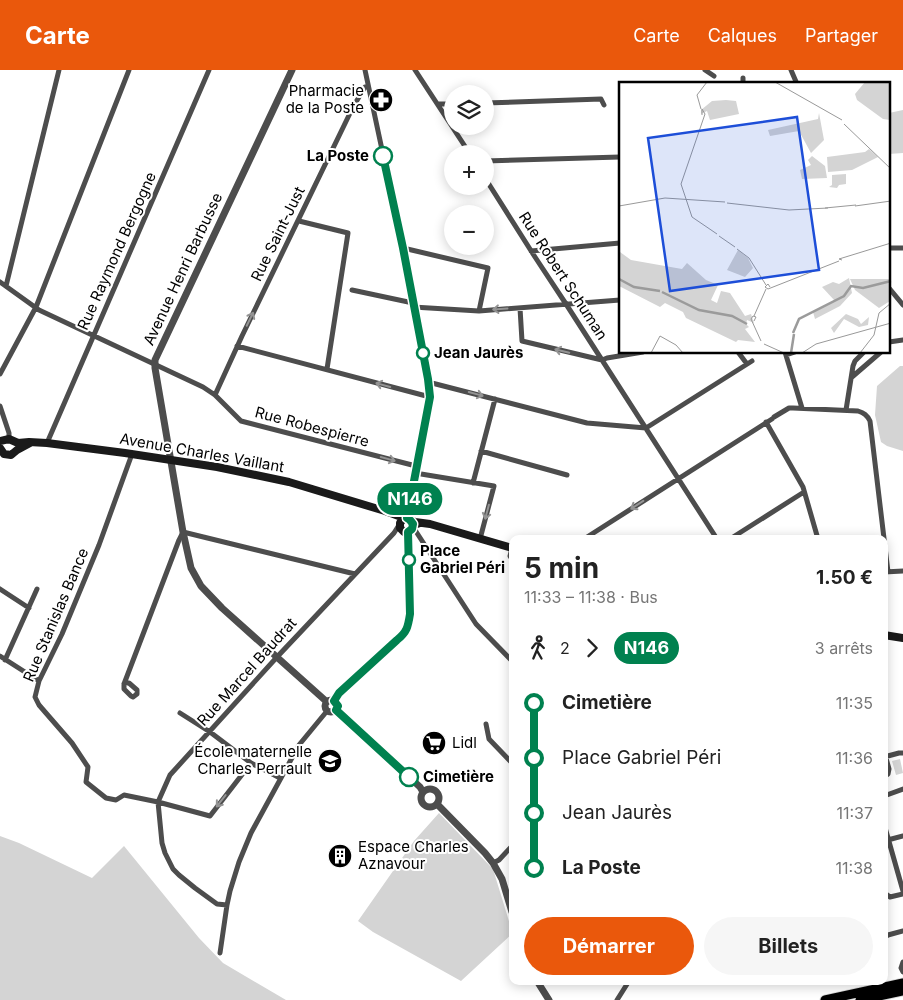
<!DOCTYPE html>
<html lang="fr">
<head>
<meta charset="utf-8">
<style>
  body { margin:0; font-family:Inter,sans-serif; background:#f6f6f6; color:#222; height:100vh; display:flex; flex-direction:column; font-size:19px; white-space:nowrap }
  * { box-sizing:border-box; margin:0 }
  p { font-size:16px; color:#767676 }
  .icon { flex:none; width:28px; height:28px; fill:none; stroke:currentColor; stroke-width:2; stroke-linecap:round; stroke-linejoin:round }
  .map { position:relative; flex:1; overflow:hidden }
  .details { position:absolute; left:509px; top:465px; width:379px; height:450px; display:flex; flex-direction:column; background:#fff; border-radius:10px; box-shadow:0 2px 12px #0003 }
  .details>* { flex:none }
  .badge { padding:0 10px; border-radius:16px; font-size:18px; line-height:32px }
  .controls { position:absolute; left:444px; top:15px; display:grid; gap:10px }
  .controls a { display:grid; place-items:center; width:50px; height:50px; border-radius:50%; background:#fff; box-shadow:0 2px 12px #0003; font-size:25px }
  .map>.badge { position:absolute; translate:-50% -50%; box-shadow:0 0 0 2px #fff }
  .legs { display:flex; align-items:center; gap:8px; height:55px; padding:0 15px; font-size:16px }
  .legs p { margin-inline-start:auto }
  .headline { display:flex; align-items:center; justify-content:space-between; height:85px; padding:0 15px }
  h1 { font-size:28px; font-weight:700; line-height:38px }
  .action { display:flex; gap:10px; margin-top:auto; padding:10px 15px }
  .action a { flex:1; height:58px; border-radius:30px; background:#ea580c; color:#fff; font-size:20px; font-weight:700; line-height:58px; text-align:center }
  .action a+a { background:#f6f6f6; color:#222 }
  ul { padding:0 15px; list-style:none }
  li { display:flex; align-items:center; gap:18px; height:55px; font-size:19px }
  li i { display:grid; place-items:center; width:8px; height:100%; margin:0 6px; background:currentColor }
  li i::after { content:''; width:12px; height:12px; margin:-6px; border:4px solid; border-radius:50%; background:#fff }
  li p { margin-inline-start:auto }
  li:first-child i { background:linear-gradient(#0000 50%,currentColor 0) }
  li:last-child i { background:linear-gradient(currentColor 50%,#0000 0) }
  header { display:flex; align-items:center; gap:30px; box-sizing:border-box; height:70px; padding:0 25px; background:#ea580c; color:#fff }
  header strong { font-size:24px }
  nav { display:flex; gap:28px; margin-inline-start:auto; font-size:18px }
  .map>svg:first-child { display:block }
  .green { fill:#d4d4d4 }
  .lines { fill:none; stroke-linecap:round; stroke-linejoin:round }
  .primary-casing { stroke:#dbdbdb; stroke-width:11 }
  .minor { stroke:#4d4d4d; stroke-width:5 }
  .tertiary { stroke:#4d4d4d; stroke-width:7 }
  .secondary { stroke:#1a1a1a; stroke-width:8 }
  .primary { stroke:#000; stroke-width:9 }
  .oneway { stroke:#949494 }
  .line-1-casing { stroke:#fff; stroke-width:11 }
  .line-1 { stroke:#00814f; stroke-width:8 }
  .stop-1-dot { fill:#fff; stroke:#00814f; stroke-width:2.5 }
  .labels { text-anchor:middle; stroke-width:4; stroke-linejoin:round; paint-order:stroke }
  .poi-label { font-size:15px; fill:#000; stroke:#fff; text-anchor:end }
  .stop-label { font-size:15px; font-weight:bold; fill:#000; stroke:#fff; text-anchor:start }
  .street-label { font-size:15px; fill:#000; stroke:#fff }
  .inset-river { fill:none; stroke:#9b9b9b; stroke-width:2.5 }
  .inset-road { fill:none; stroke:#999; stroke-width:1 }
  .view { fill:#1d4ed8; fill-opacity:0.15; stroke:#1d4ed8; stroke-width:2.5 }
  .inset-edge { fill:none; stroke:#000; stroke-width:2.5 }
</style>
</head>
<body>
<header>
<strong>Carte</strong>
<nav><a>Carte</a><a>Calques</a><a>Partager</a></nav>
</header>
<div class="map">
<svg width="903" height="930" viewBox="0 0 903 930">
  <rect width="100%" height="100%" fill="#fff"/>
  <path class="green" d="M903,40V83L889,84V43Z
    M900,296H903V381L887,376L881,372L875,345L877,316Z
    M900,689L903,703L896,705L892,691Z
    M439,743L493,799L512,861V864L461,911L373,862L358,851L414,771Z
    M0,766L19,773L92,808L124,776L199,868L223,893L286,930H0Z"/>
  <g class="lines">
    <g class="primary-casing">
      <path id="primary" d="M825,930L903,913
        M860,930L903,921"/>
    </g>
    <path class="minor" d="M365,0L403,178L428,309L430,333L417,392L407,448
      M415,0L470,84
      M705,0L714,6
      M791,0L797,14
      M743,8V14
      M485,33L601,29L604,35
      M438,34H452
      M485,91L620,87
      M485,108L535,187L566,234L717,469
      M299,151L348,163L327,299
      M403,178L488,198L479,241
      M889,178H903
      M531,181L620,173
      M0,212L39,240L203,317L215,325L241,351L416,396
      M6,216L59,0
      M889,218L903,235
      M352,220L413,233
      M413,237L479,241L620,230
      M520,238L522,271L602,290L607,288L643,282
      M889,272L903,270
      M237,276L430,327
      M738,282L747,294
      M785,282L802,338
      M786,285L795,282
      M0,304L36,237L129,0
      M852,307L881,282
      M428,312L587,353L646,358L752,291
      M215,325L242,266L353,37L365,17H368
      M0,336L9,363V369
      M846,340L853,296L855,291L864,282
      M774,347L789,338H793L858,341C864,343 867,345 870,351L888,502
      M766,352L803,417L818,469
      M47,373L209,0
      M481,381L567,405
      M132,384L99,475L62,564L39,611L35,627L39,635L72,673L88,697L86,712L106,728L116,730L124,725L158,732L210,746L251,693
      M415,403L494,416L480,469
      M473,413L495,329
      M413,458L415,460L476,554L512,591
      M584,469L772,349
      M730,469L804,422
      M512,478L510,486L512,489
      M884,502L903,501
      M0,519L29,538
      M0,586L39,611
      M5,590L37,519
      M124,614L126,613H129L137,620V624L133,627L131,626L124,619V614L179,470L183,462L355,504
      M334,631L339,623L397,570C407,562 408,557 410,544L408,462
      M180,643L210,662L251,693L280,708
      M486,654L489,669L512,693
      M884,681L889,699L888,704L884,707
      M884,687L899,683H903
      M884,726L903,719
      M884,754L903,821
      M884,771L903,766
      M493,793L499,790L512,776
      M886,824L890,827L903,824
      M227,835L217,834L195,818L179,805L173,799L165,783L162,773L158,732L170,705L277,587L394,463L399,455
      M884,868L888,865L903,861
      M220,883L227,835L230,821L239,792L251,763L299,675L327,641
      M903,892L901,898L903,902
      M617,930L629,911"/>
    <path class="tertiary" d="M292,0L155,290V298L183,462L191,498L201,516L222,538L327,632
      M325 636a6 6 0 1 1 12 0a6 6 0 1 1-12 0Z
      M336,640L420,717L423,722
      M421 728a9 9 0 1 1 18 0a9 9 0 1 1-18 0Z
      M437,734L485,783L493,793L502,809L512,842
      M537,911L549,930"/>
    <path class="secondary" d="M0,371L9,369L18,373L29,372L47,373L125,383L217,397L289,412L385,441L404,448
      M0,378L4,384L11,385L17,380L30,373
      M408,448L403,449L400,453V458L404,462H409L414,455L420,453
      M411,450L415,452L430,454L512,478
      M884,565L903,568"/>
    <use href="#primary" class="primary"/>
  </g>
  <defs><path id="oneway-shaft" d="M-6 0H5M1.5-3L5.5 0L1.5 3" fill="none" stroke-width="1.6" stroke-linecap="round" stroke-linejoin="round" transform="scale(1.25)"/></defs>
  <g class="oneway">
    <use href="#oneway-shaft" transform="translate(500 239) rotate(176)"/>
    <use href="#oneway-shaft" transform="translate(250 249) rotate(-64)"/>
    <use href="#oneway-shaft" transform="translate(562 281) rotate(-166)"/>
    <use href="#oneway-shaft" transform="translate(383 315) rotate(-165)"/>
    <use href="#oneway-shaft" transform="translate(476 324) rotate(15)"/>
    <use href="#oneway-shaft" transform="translate(388 389) rotate(15)"/>
    <use href="#oneway-shaft" transform="translate(637 435) rotate(147)"/>
    <use href="#oneway-shaft" transform="translate(487 442) rotate(105)"/>
    <use href="#oneway-shaft" transform="translate(221 731) rotate(128)"/>
  </g>
  <g class="lines">
    <g class="line-1-casing">
      <path id="line-1" d="M383,86L403,178L428,309L430,327L407,448L410,450L413,454L412,459L408,462L410,544C408,557 407,562 397,570L339,623L334,631L338,636L336,640L409,707"/>
    </g>
    <use href="#line-1" class="line-1"/>
  </g>
  <defs>
    <g id="pharmacy-disc" transform="scale(1.25)"><circle r="9.5" fill="#000" stroke="#fff"/><path d="M-2-6h4v4h4v4h-4v4h-4v-4h-4v-4h4Z" fill="#fff"/></g>
    <g id="supermarket-disc" transform="scale(1.25)"><circle r="9.5" fill="#000" stroke="#fff"/><path d="M-6-5.5h2.5l.6 2H6L4.5 2H-2.5L-4.4-4H-6ZM-1.5 3.2a1.3 1.3 0 1 0 .1 0ZM3 3.2a1.3 1.3 0 1 0 .1 0Z" fill="#fff"/></g>
    <g id="school-disc" transform="scale(1.25)"><circle r="9.5" fill="#000" stroke="#fff"/><path d="M0-5L7-2L0 1L-7-2ZM-4 1L0 2.5L4 1V4Q0 6-4 4Z" fill="#fff"/></g>
    <g id="building-disc" transform="scale(1.25)"><circle r="9.5" fill="#000" stroke="#fff"/><path d="M-4-6H4V6H1V3H-1V6H-4ZM-2.5-4.3h1.7v1.8h-1.7ZM.8-4.3h1.7v1.8H.8ZM-2.5-1h1.7V.8h-1.7ZM.8-1h1.7V.8H.8Z" fill="#fff"/></g>
  </defs>
  <g fill-rule="evenodd">
    <use href="#pharmacy-disc" x="381" y="30"/>
    <use href="#supermarket-disc" x="434" y="673"/>
    <use href="#school-disc" x="330" y="691"/>
    <use href="#building-disc" x="340" y="786"/>
  </g>
  <g class="stop-1-dot">
    <circle cx="383" cy="86" r="9"/>
    <circle cx="423" cy="283" r="6"/>
    <circle cx="409" cy="490" r="6"/>
    <circle cx="409" cy="707" r="9"/>
  </g>
  <g class="labels">
    <g class="poi-label">
      <text x="364" y="26">Pharmacie<tspan x="364" dy="17">de la Poste</tspan></text>
      <text x="452" y="678" text-anchor="start">Lidl</text>
      <text x="312" y="687">École maternelle<tspan x="312" dy="17">Charles Perrault</tspan></text>
      <text x="358" y="782" text-anchor="start">Espace Charles<tspan x="358" dy="17">Aznavour</tspan></text>
    </g>
    <g class="stop-label">
      <text x="369" y="91" text-anchor="end">La Poste</text>
      <text x="434" y="288">Jean Jaurès</text>
      <text x="420" y="486">Place<tspan x="420" dy="17">Gabriel Péri</tspan></text>
      <text x="423" y="712">Cimetière</text>
    </g>
    <g class="street-label">
      <text transform="translate(278 164) rotate(-64)" y="5">Rue Saint-Just</text>
      <text transform="translate(117 181) rotate(-66)" y="5">Rue Raymond Bergogne</text>
      <text transform="translate(183 199) rotate(-65)" y="5">Avenue Henri Barbusse</text>
      <text transform="translate(563 206) rotate(57)" y="5">Rue Robert Schuman</text>
      <text transform="translate(312 357) rotate(15)" y="5">Rue Robespierre</text>
      <text transform="translate(202 383) rotate(10)" y="5">Avenue Charles Vaillant</text>
      <text transform="translate(56 545) rotate(-67)" y="5">Rue Stanislas Bance</text>
      <text transform="translate(247 602) rotate(-48)" y="5">Rue Marcel Baudrat</text>
    </g>
  </g>
  <g transform="translate(619 12)">
    <rect width="271" height="271" fill="#fff"/>
    <path d="M246,0H271V38L264,37L238,18L236,12ZM107,18L117,19L120,32L91,38L88,29L82,32V28L93,19ZM200,31L205,58L192,71L180,49L151,54L149,48L199,37ZM250,67L259,75L233,88L209,90L208,75L246,70ZM193,74L206,84L208,96L183,97L181,88L192,83L189,78ZM227,92V102L220,103L218,106L210,105L213,103V93ZM119,168L129,176L134,186L126,195L108,188ZM1,170L12,178L63,187L68,181L87,198L99,203L92,218L98,221L102,209L111,211L126,234L132,232L135,241L128,238L127,242L130,245L126,247L136,260L119,258L117,260L67,236L64,230L46,221L41,225L0,204ZM230,196L233,211L221,224L196,237L194,230L216,219L203,205L214,200L220,202ZM231,197H271V219L260,226L236,208ZM227,232L239,237L242,242L250,235L249,243L240,245L225,237L215,251L212,246Z" fill="#d4d4d4"/>
    <path class="inset-river" d="M0,197L15,205L41,209M43,210L80,228L113,234L128,242M174,251L180,237L225,214L232,204L244,206L272,199M172,271L175,252"/>
    <path class="inset-road" d="M156,0L223,38M82,27L78,13L88,0M83,33V27L86,32L62,102L73,135L98,152M225,42L272,87M108,121L170,128L209,126M0,124L46,116L106,120M236,124L272,119M206,126L237,123M100,154L116,165M118,167L130,176L147,203M223,178L220,177L272,161M151,205L149,202L146,205L149,207L220,179M135,234L147,207M135,239L137,235L134,234L132,237L142,259M145,262L165,271M32,271L41,254L57,263L64,271M183,271L197,262L272,241M241,271L255,253L260,231L272,221"/>
    <path class="view" d="M178,35L200,188L51,209L29,56Z"/>
    <rect width="271" height="271" class="inset-edge"/>
  </g>
</svg>
<div class="controls">
<a><svg class="icon" aria-label="layers" viewBox="0 0 24 24"><path d="M12 4l9 5-9 5-9-5zM3 14l9 5 9-5"/></svg></a>
<a>+</a>
<a>−</a>
</div>
<b class="badge" style="left:410px;top:429px;background:#00814f;color:#fff">N146</b>
<section class="details">
<div class="headline"><div><h1>5 min</h1><p>11:33 – 11:38 · Bus</p></div><b>1.50 €</b></div>
<div class="legs"><svg class="icon" aria-label="walk" viewBox="0 0 24 24"><circle cx="13" cy="4" r="2"/><path d="M13 8l-2 6 4 7M11 14l-3 7M7 12l3-4h3l4 4"/></svg>2<svg class="icon" aria-label="forward" viewBox="0 0 24 24"><path d="M9 5l7 7-7 7"/></svg><b class="badge" style="background:#00814f;color:#fff">N146</b><p>3 arrêts</p></div>
<ul>
<li><i style="color:#00814f"></i><b>Cimetière</b><p>11:35</p></li>
<li><i style="color:#00814f"></i><span>Place Gabriel Péri</span><p>11:36</p></li>
<li><i style="color:#00814f"></i><span>Jean Jaurès</span><p>11:37</p></li>
<li><i style="color:#00814f"></i><b>La Poste</b><p>11:38</p></li>
</ul>
<div class="action"><a>Démarrer</a><a>Billets</a></div>
</section>
</div>
</body>
</html>
